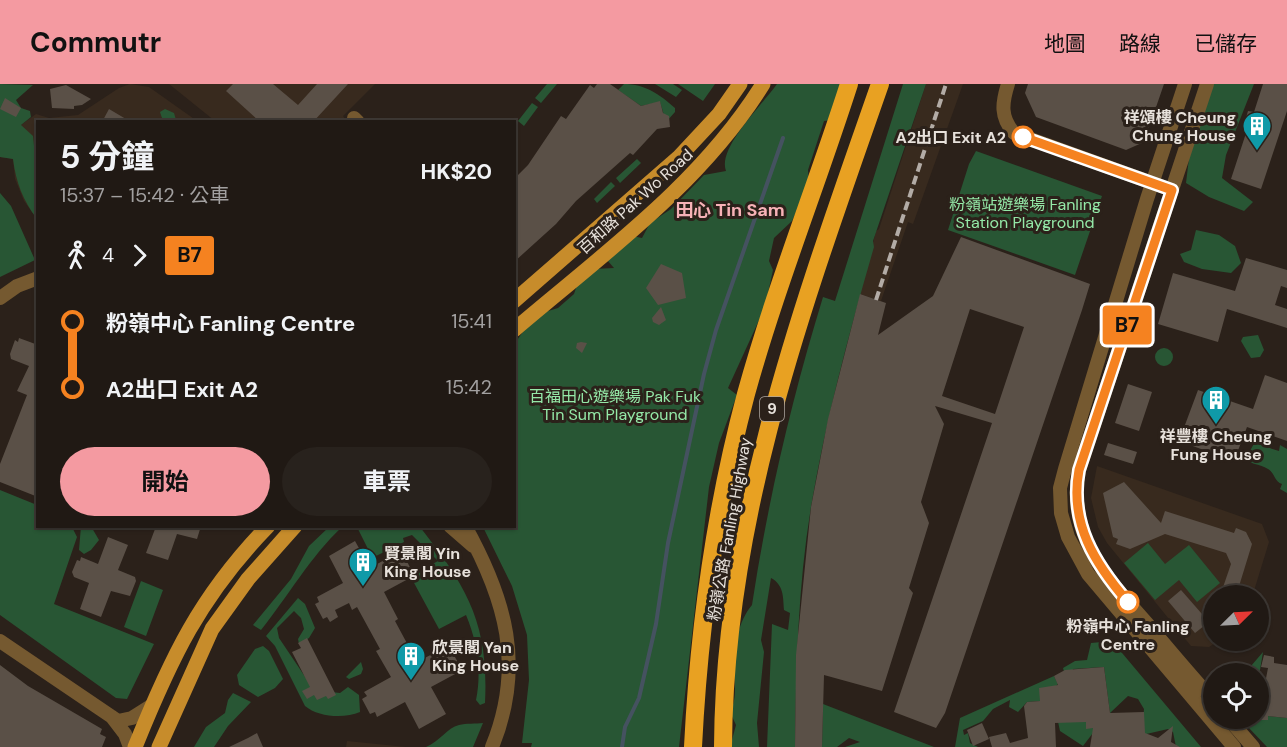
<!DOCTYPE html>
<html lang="zh-TW">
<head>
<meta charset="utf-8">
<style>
  body { margin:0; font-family:"DM Sans","Noto Sans TC",sans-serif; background:#28221d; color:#f1f3f6; height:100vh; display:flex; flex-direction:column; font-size:22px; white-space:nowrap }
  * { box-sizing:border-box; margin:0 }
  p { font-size:20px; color:#a2a0a0 }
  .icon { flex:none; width:33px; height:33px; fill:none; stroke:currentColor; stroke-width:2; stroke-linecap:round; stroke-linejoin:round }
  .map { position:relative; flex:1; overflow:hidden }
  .sheet { position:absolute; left:36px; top:36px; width:480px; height:408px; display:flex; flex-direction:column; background:#201914; border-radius:0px; box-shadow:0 2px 4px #0004,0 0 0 2px #3d3834 }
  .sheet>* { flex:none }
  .badge { padding:0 12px; border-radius:4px; font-size:21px; line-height:39px }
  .needle { width:39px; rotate:66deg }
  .buttons { position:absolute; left:1203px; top:501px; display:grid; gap:12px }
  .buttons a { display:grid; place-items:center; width:66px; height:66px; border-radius:50%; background:#201914; box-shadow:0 2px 4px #0004,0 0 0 2px #3d3834; font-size:30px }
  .map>.badge { position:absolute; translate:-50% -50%; box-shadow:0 0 0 3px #fff }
  .legs { display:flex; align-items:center; gap:9px; height:66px; padding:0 24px; font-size:20px }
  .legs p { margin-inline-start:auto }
  .head { display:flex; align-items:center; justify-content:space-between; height:102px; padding:0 24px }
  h1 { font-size:33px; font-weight:700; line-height:45px }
  .primary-button { display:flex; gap:12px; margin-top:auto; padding:12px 24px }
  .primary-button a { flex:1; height:69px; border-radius:36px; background:#f49aa1; color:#111; font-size:24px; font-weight:700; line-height:69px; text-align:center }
  .primary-button a+a { background:#28221d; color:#f1f3f6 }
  ul { padding:0 24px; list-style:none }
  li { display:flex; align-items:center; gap:21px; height:66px; font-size:22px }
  li i { display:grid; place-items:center; width:9px; height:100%; margin:0 8px; background:currentColor }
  li i::after { content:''; width:15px; height:15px; margin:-8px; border:4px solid; border-radius:50%; background:#201914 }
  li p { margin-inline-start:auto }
  li:first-child i { background:linear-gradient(#0000 50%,currentColor 0) }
  li:last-child i { background:linear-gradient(currentColor 50%,#0000 0) }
  header { display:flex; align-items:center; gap:36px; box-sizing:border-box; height:84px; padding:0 30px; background:#f49aa1; color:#111 }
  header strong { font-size:28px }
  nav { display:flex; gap:33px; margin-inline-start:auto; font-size:21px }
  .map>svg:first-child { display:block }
  .built { fill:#382a1e }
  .green { fill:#285634 }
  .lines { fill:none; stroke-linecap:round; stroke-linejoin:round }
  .stream { stroke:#455260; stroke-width:4 }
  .building { fill:#5a5047; fill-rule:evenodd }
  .minor { stroke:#755930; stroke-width:14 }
  .major { stroke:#c78c2b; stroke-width:15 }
  .highway { stroke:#e8a122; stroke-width:18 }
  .rail { stroke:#b3aca6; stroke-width:4; stroke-dasharray:9 4.5; stroke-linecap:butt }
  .line-1-casing { stroke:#fff; stroke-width:14 }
  .line-1 { stroke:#f58220; stroke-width:9 }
  .stop-1-dot { fill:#fff; stroke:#f58220; stroke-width:3 }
  .labels { text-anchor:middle; stroke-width:6; stroke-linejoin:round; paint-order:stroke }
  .shield { fill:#2b211a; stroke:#afa7a1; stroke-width:1.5 }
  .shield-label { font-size:15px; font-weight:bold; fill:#e7e1db }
  .poi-label { font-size:16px; font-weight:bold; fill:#e7e1db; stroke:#2b211a; text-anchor:start }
  .stop-label { font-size:16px; font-weight:bold; fill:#e7e1db; stroke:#2b211a; text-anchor:end }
  .street-label { font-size:16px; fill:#e7e1db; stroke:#2b211a }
  .park-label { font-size:16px; fill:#94e8a7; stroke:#2b211a }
  .neighbourhood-label { font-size:18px; font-weight:bold; fill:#f7b2b7; stroke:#2b211a }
</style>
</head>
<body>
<header>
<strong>Commutr</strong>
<nav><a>地圖</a><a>路線</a><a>已儲存</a></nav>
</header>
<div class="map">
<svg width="1287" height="663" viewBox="0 0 1287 663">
  <rect width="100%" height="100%" fill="#2b211a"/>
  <path class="built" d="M130,0L149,3L197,37L38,38L37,135L24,117L15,95L13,75L0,73V41H21L36,30L49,34L78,31L119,4Z
    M169,0H375L343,32L345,35L343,38L215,37Z
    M926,0H963L913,140L908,138L881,217L860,210L876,147L879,145Z
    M1097,382L1262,440L1269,458L1253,510L1214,512V556L1218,557L1209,563L1191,562L1107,459L1098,443L1091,414Z
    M347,657L406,663H346Z"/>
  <path class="green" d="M0,0L33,1L16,16L21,24L30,27L31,33L21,41L33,52L37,90V135C23,116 16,99 13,75L0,73Z
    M547,0H557L541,19L535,14Z
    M624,0C645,0 659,10 675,24V28L666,38L660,18L641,22L618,6Z
    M655,0H673L682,6L676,13Z
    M678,0H715L703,17Z
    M777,0H845L832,36L824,37L808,86L809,100L792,137L774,154L769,177L773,186L765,223L728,304L737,311L719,359L709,403L679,663H531L532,659H522L529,596L527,551L512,502L483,443L514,442L515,259L527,242L545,228L558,224L574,210L577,201L594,185L614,184L607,176L632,152L642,154L650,139L671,125L704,91L726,87C717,64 763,20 777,0Z
    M903,0H926L873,157L874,163C849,249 826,335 811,423C798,502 796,583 795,663H767L772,540L788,546L790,529L784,526C783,513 784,501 771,494L761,556L764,568L757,639L759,663H730L736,641L730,628C738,612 734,599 734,582C734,561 739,536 752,521C768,416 792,314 823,213L835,217Z
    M1213,0H1254L1226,71L1222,94L1253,118L1244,127L1209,113L1186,99L1190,66Z
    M532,19L538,23L524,42L518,37Z
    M165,25L174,29L176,36L167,37L162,34L160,28Z
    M976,67L1102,112L1075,191L948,146L969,80Z
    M637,75L641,79L620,99L616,94Z
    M611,98L615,102L597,119L594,115Z
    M0,109L11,122L35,176L0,193Z
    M1196,146L1219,151L1235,162L1241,179L1231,189L1202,185L1184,178L1180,170L1191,166Z
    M1258,251L1264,266L1260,273L1251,274L1241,257L1243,253Z
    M1155 273a9 9 0 1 1 18 0a9 9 0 1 1-18 0Z
    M1262,355L1266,360L1263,362L1279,367L1280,361L1287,365V409L1280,405L1282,400C1274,397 1275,389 1268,385C1259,379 1252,382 1246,374L1256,356Z
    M0,406L37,421L38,442L72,443L77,453L54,520L154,560L127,615L116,614L0,531Z
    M81,442L92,444L99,456L91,466L84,470L79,466Z
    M329,443H342C310,473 289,511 261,546L253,541L291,495L309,462Z
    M357,443H420C467,503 489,539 485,619L480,621L476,616C482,587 477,557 466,531L439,545L413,497L414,490L438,477L412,451L403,454L404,458L376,472L369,467Z
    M1148,459L1165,480L1189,461L1220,499L1197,518L1179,496L1155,516L1124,479Z
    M141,497L163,506L146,552L124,543Z
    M298,514L305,520L315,544L309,554L299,560L298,555L304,545L301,534L294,527L277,544L279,554L314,606L340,609L348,603L359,611L360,628C344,635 318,633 305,622L275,562L266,552Z
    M1112,557L1201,663H1176L1173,648L1168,645L1142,651L1144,625L1138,615L1128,612L1110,629L1104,583L1073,585L1071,591H1065L1063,584L1075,577L1087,576L1091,559Z
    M263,562L269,567L283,595L275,604L258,613L239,601L237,591L255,565Z
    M1263,568L1259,592L1245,589Z
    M361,578L363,585L361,590L349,595L346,593Z
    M1054,592L1058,600L1040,617L1027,618L1018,628L1009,623L1010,616L993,625L983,637L963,646L964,651L968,649L970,659L978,663H955L960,634Z
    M233,609L251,618L228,642L214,663H194L206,643L225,629L228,616Z
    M1052,610L1096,645L1083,662L1060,647Z
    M823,620L934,663H845L860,658L849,654L837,663H822Z
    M1268,632L1287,634V663H1267L1249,644V636H1268Z
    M483,639L473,663H426C440,657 447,644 459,641C466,639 476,640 483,639Z"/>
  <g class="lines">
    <path class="stream" d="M622,663L625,643L639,614L656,540L668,459L704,290L716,246L783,54"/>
  </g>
  <path class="building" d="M233,0H273L298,21L317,0H348L313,38H260L226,7Z
    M597,0H610L641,22L660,17L663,29L669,32L670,43L657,45L633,71L630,69L576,117L556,140L514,178V95L528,81L561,32L566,35L590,1L594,4Z
    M1028,0H1164L1144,58L1126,66L1036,33L1025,9Z
    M1263,0H1287V27L1261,105L1231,95L1249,40L1245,37L1248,27L1254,28Z
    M66,1L91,15L82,21L74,22V25L52,24L50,5Z
    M5,14L21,24L16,33L0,25Z
    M109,25L131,38H102Z
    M961,153L1090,200L1082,226L945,629L936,644L894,628L992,339L935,322L944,340L921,418L929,439L909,504L913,509L882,607L824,591L822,663H795L796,571L811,423L828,335L860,210L886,219L878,251L933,212ZM970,225L1024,243L995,330L942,312Z
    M1246,174L1287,186V204L1281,202L1275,221L1287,225V244L1227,225L1218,258L1158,240L1173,189L1235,207Z
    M661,180L682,189L686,214L658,221L646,204Z
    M661,223L666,236L659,241L653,238L652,234Z
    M19,254L38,261V413L0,398V380L27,311L17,307L29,282L11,275L10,270L15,256L18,258Z
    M581,258L587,259L582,269L576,264L577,259Z
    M1265,291L1287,299V357L1247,343L1234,377L1179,357L1198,306L1253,325Z
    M1128,300L1152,308L1139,347L1115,339Z
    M1108,359L1137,368L1133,380L1104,371Z
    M1124,398L1161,439L1165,427L1234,449L1236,444L1246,448L1252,460L1236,512H1220L1231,480L1226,469L1165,450L1130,465L1116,460L1118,455L1113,453L1103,409Z
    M159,442H201L197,455L177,450L168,476L146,469L155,445L159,446Z
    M108,453L128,461L118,486L135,493L136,497L130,512L111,507L101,533L80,525L89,499L74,493L72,488L77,476L80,477L81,473L98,480Z
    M355,457L370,484L397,469L399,474L404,472L412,487L407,490L410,494L384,508L398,535L395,537L417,578L444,564L447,569L451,566L460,582L455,584L457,589L431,603L446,630L419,645L405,618L377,633L375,628L370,630L362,615L367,612L364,608L391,593L376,567L380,565L357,523L352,526L349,519L335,526L338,533L330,538L327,533L323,535L315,520L319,518L317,513L343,499L329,472Z
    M1181,506L1209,538L1195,549L1168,517Z
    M307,554L336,611L328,615L326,612L317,616L314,611L307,615L302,607L310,603L292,568L301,564L298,559Z
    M1264,571L1274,573V579L1287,581V634L1268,632V636H1258L1268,584L1261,583Z
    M0,581L28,602L102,645L100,650L106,653L102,663H0Z
    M1104,583L1110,629L1144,628L1145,649L1158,654L1173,642L1171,658L1180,663H1090L1093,644L1086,645V638L1055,639L1056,663H992L989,653L1006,649L1010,659L1028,654L1024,622L1027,618L1040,617L1039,604L1058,601L1054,592L1065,586Z
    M982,639L989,655L973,662L967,646Z
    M257,649L263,663H229L248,654Z"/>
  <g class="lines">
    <path class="minor" d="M1008,0C1002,19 1000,33 1014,49L1172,106
      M1185,0L1147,115L1065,385L1060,404L1061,429L1068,453L1088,490L1234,663
      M1207,0L1079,386C1066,454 1109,496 1150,543C1171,568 1192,593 1214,617
      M354,34L358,38
      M0,214L17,202L38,194
      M450,442L473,462
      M465,442C506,516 525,582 492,663
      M0,557L118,637L132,634L151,622
      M112,633L125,650L130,663
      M1228,634L1253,663"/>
    <path class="major" d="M514,217L678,74L719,30L740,0
      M514,246C603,170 701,100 763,0
      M135,663C171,574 200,512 268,442
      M159,663L212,545L248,495L295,442"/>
    <path class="highway" d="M693,663C699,543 715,426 746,310C775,205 816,103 849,0
      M723,663C724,432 805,215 880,0"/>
    <path class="rail" d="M876,216L946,0"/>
  </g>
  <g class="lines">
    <g class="line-1-casing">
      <path id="line-1" d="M1023,53L1172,106L1079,386C1069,439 1095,480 1128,518"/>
    </g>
    <use href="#line-1" class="line-1"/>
  </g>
  <defs>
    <g id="building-pin" transform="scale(1.5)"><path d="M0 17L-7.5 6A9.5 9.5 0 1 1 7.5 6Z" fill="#0f9aa8" stroke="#2b211a"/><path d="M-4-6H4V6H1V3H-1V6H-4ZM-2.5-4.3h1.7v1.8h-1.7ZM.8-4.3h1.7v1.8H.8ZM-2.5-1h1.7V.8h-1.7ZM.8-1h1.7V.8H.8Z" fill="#fff"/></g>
  </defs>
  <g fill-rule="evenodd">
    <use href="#building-pin" x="1257" y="42"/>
    <use href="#building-pin" x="1216" y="316"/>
    <use href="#building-pin" x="363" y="478"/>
    <use href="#building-pin" x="411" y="572"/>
  </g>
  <g class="stop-1-dot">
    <circle cx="1023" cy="53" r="10"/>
    <circle cx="1128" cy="518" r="10"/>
  </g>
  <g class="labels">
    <rect class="shield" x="760" y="313" width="24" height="24" rx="4.5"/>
    <g class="shield-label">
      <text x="772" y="330">9</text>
    </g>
    <g class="poi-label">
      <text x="1236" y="39" text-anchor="end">祥頌樓 Cheung<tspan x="1236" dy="18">Chung House</tspan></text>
      <text x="1216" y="358" text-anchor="middle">祥豐樓 Cheung<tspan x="1216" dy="18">Fung House</tspan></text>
      <text x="384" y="475">賢景閣 Yin<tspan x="384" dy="18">King House</tspan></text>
      <text x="432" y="569">欣景閣 Yan<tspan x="432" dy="18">King House</tspan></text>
    </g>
    <g class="stop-label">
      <text x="1006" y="59">A2出口 Exit A2</text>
      <text x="1128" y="548" text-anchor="middle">粉嶺中心 Fanling<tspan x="1128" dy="18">Centre</tspan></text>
    </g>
    <g class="street-label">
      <text transform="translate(635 117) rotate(-42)" y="6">百和路 Pak Wo Road</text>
      <text transform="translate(729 445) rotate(-80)" y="6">粉嶺公路 Fanling Highway</text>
    </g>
    <g class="park-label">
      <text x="1025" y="126">粉嶺站遊樂場 Fanling<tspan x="1025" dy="18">Station Playground</tspan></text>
      <text x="615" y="318">百福田心遊樂場 Pak Fuk<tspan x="615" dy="18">Tin Sum Playground</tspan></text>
    </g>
    <g class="neighbourhood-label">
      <text x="730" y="132">田心 Tin Sam</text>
    </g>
  </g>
</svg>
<div class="buttons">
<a><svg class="needle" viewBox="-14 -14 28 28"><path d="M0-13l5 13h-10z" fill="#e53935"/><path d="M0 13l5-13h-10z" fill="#a2a0a0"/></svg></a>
<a><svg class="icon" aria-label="locate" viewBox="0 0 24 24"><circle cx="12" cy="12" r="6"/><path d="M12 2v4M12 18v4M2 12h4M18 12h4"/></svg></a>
</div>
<b class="badge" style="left:1127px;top:241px;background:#f58220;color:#111">B7</b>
<section class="sheet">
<div class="head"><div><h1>5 分鐘</h1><p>15:37 – 15:42 · 公車</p></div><b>HK$20</b></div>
<div class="legs"><svg class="icon" aria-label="walk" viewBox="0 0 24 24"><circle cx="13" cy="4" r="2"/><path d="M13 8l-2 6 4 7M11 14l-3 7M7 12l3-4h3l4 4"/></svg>4<svg class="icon" aria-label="forward" viewBox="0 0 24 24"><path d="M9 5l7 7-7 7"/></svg><b class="badge" style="background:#f58220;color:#111">B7</b></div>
<ul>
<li><i style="color:#f58220"></i><b>粉嶺中心 Fanling Centre</b><p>15:41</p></li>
<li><i style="color:#f58220"></i><b>A2出口 Exit A2</b><p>15:42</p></li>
</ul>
<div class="primary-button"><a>開始</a><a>車票</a></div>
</section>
</div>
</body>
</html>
